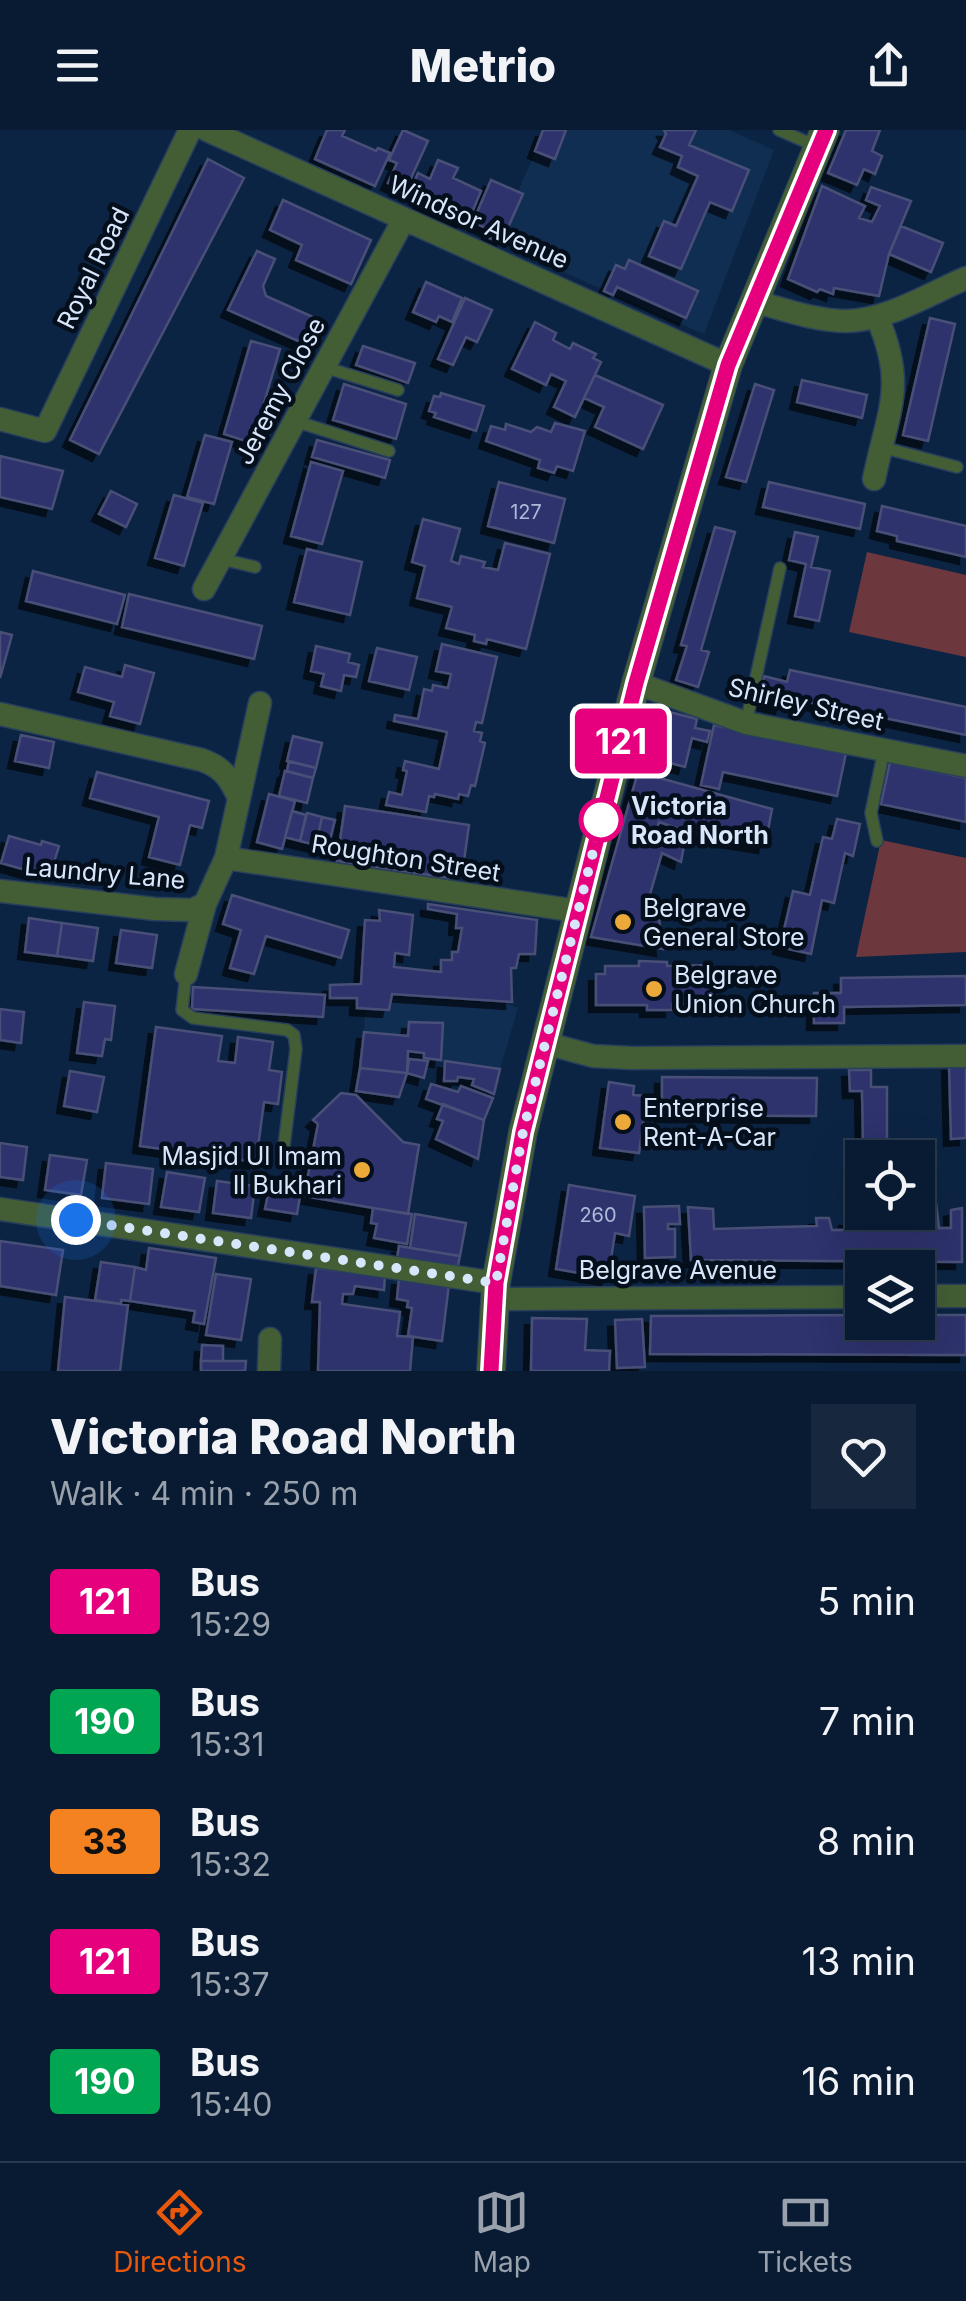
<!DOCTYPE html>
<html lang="en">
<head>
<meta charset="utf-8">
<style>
  body { margin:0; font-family:Inter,sans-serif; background:#17283e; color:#f1f3f6; height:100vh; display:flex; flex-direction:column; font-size:38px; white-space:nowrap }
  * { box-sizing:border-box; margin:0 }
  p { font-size:32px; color:#99a1ac }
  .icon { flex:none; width:55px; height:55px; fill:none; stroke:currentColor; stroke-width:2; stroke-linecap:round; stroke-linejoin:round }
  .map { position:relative; height:1241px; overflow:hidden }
  .drawer { display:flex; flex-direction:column; background:#091b32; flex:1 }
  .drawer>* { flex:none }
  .badge { padding:0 20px; border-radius:8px; font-size:35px; line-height:65px }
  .tools { position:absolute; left:845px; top:1010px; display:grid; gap:20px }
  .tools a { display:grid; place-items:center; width:90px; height:90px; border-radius:0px; background:#091b32; box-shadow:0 10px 40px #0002,0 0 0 2px #29394d; font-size:50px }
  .you { position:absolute; width:50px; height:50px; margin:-25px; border:8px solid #fff; border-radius:50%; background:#1a73e8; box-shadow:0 0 0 15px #1a73e833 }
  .map>.badge { position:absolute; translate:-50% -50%; box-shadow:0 0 0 5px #fff }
  .round { display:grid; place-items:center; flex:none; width:105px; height:105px; border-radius:0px; background:#17283e }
  .head { display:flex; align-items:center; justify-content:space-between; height:170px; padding:0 50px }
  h1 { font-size:48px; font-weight:800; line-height:75px }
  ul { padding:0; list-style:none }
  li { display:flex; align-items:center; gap:30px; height:120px; padding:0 50px }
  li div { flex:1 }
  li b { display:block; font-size:38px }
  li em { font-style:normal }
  li .badge { min-width:110px; font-weight:700; text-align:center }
  header { display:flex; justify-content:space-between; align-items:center; height:130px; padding:0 50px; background:#091b32; font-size:45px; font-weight:800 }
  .menu { display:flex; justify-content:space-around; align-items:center; height:140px; border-top:2px solid #29394d; background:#091b32; font-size:28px; color:#99a1ac }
  .menu a { display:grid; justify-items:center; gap:5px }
  .menu .active { color:#ea580c }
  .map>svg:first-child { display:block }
  .built { fill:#102e52 }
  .green { fill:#6c383d }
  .building { fill:#2d336d; stroke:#484f76; stroke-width:2.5; filter:url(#shadow) }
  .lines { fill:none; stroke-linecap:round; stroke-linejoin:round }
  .service-casing { stroke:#283f5d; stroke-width:14 }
  .minor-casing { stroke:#283f5d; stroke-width:25 }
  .tertiary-casing { stroke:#283f5d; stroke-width:30 }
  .service { stroke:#435e35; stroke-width:11 }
  .minor { stroke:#435e35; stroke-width:22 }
  .tertiary { stroke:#435e35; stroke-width:28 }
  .line-casing { stroke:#fff; stroke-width:22 }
  .line { stroke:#e6007e; stroke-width:15 }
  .walk { stroke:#d7e6fa; stroke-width:10; stroke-dasharray:0 18 }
  .stop-dot { fill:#fff; stroke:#e6007e; stroke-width:5 }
  .poi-dot { fill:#eca93a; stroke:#050e1b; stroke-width:4 }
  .labels { text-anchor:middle; stroke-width:9; stroke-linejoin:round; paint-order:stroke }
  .number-label { font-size:20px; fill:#acb9d7 }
  .street-label { font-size:25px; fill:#d7e6fa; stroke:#050e1b }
  .stop-label { font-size:25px; font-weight:bold; fill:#d7e6fa; stroke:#050e1b; text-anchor:start }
  .poi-label { font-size:25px; fill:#d7e6fa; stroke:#050e1b; text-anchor:start }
</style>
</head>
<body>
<header><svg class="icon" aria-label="menu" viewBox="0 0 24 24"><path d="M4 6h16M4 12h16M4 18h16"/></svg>Metrio<svg class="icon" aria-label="share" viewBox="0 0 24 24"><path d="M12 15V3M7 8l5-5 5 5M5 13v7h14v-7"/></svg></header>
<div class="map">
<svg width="966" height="1241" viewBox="0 0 966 1241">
  <defs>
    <filter id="shadow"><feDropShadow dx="-7" dy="7" stdDeviation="0" flood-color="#0009"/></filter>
  </defs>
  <rect width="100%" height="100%" fill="#0c2443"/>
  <path class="built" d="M556,0H729L774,20L704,204L495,112L536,21Z
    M367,867L507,874L518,878L500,939L410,929L407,943L360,938Z"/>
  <path class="green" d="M867,422L966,445V527L849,502Z
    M881,710L966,728V822L856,827Z"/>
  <path class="building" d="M327,0H345L342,6L376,21L378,18L390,23L375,56L315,29Z
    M403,0L428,11L405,61L388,53L397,33L389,30Z
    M543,0H566L555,29L535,21Z
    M664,0H696L689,15L749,40L732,81L710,72L681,139L649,126L664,91L676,96L698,46L678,37L682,26L660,17L666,4Z
    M846,0H880L872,21L882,26L875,44L864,39L857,55L828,43Z
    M208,29L244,48L99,324L70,310Z
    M438,30L458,38L453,48L481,61L471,85L466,83L463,91L420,72L422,67L410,62L418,43L430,49Z
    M491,50L523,64L501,113L487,107L490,100L473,92Z
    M822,56L865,76L859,88L872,92L880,76L866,70L871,57L911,71L889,124L879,166L834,158L833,164L820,159L817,162L788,149Z
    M283,70L371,110L351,154L296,130L302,115L270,100Z
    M901,96L943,113L931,142L889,124Z
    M257,121L275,129L263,156L266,166L324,192L314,218L228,180Z
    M629,130L698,161L686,188L617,157L613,165L604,161L616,135L625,139Z
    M426,152L462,168L452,192L439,186L436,192L413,182Z
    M465,168L492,180L477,212L466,207L453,235L438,229Z
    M930,188L955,194L928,311L903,305Z
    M535,192L556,203L553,210L570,219L573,213L596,224L593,228L601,232L575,287L554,277L566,251L551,244L546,255L512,239Z
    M251,211L280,219L252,313L224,304Z
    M363,216L415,233L408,253L356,235Z
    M595,245L663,275L643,319L595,297L604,277L584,268Z
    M802,250L867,265L862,288L797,272Z
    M344,254L406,274L396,309L333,290Z
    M755,254L774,260L746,352L726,347Z
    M441,263L484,276L476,301L434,287L436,283L429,281L434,266L440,267Z
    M555,293L585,301L573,341L557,336L554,343L538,338L540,330L486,311L491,296L505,300L506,294L531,302L537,297L551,302Z
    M205,305L232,312L214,374L187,367Z
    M317,310L390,330L385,348L312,327Z
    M0,326L63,341L52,379L0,367Z
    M311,332L343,341L322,414L291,406Z
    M499,352L565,369L554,413L488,396Z
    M769,352L865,374L860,399L763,377Z
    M111,361L137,374L126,397L99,384Z
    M174,365L203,373L184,436L155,428Z
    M882,376L966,396V427L897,411V406L877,401Z
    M423,389L460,399L451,431L459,434L461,426L485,432L483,437L498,440L505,413L550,424L526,519L487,509L486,514L474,511L475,505L446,498L452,477L417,468L425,436L412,432Z
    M715,397L735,402L701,520L709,522L698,557L676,550L687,516L681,515Z
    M795,402L818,407L811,437L830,441L819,491L795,486L806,434L789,430Z
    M307,419L362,432L350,485L294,472Z
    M33,441L125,465L117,494L26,471Z
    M129,464L262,496L254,529L122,497Z
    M0,502L12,505L0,548Z
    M442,514L497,527L482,593L476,592L474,601L482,603L480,611L485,613L475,656L471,655L468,666L459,664L458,669L435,664L434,667L429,666L426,682L386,675L389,662L402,665L407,641L403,640L405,631L439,639L447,602L394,591L395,585L418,589L424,559L432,561L433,555L448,558L451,544L436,541Z
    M316,516L350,524L348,532L359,535L356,547L344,545L341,561L321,556L324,544L311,541Z
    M377,518L417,527L409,560L369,551Z
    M125,535L154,543L140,594L110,586L114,572L78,562L85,537L122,547Z
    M790,540L966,577V605L784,567L782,577L759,572L764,546L787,552Z
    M650,577L697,589L695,598L710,601L707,612L692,608L685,637L637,624Z
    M714,595L846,623L837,666L723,642L719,659L701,655Z
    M21,605L54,612L49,638L15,631Z
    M293,606L322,613L316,638L287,631Z
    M289,631L316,638L313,648L287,641Z
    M890,632L966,648V692L881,674Z
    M285,641L313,648L307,673L279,666Z
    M97,642L209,671L202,698L190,695L180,735L149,727L159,687L90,668Z
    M638,642L772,679L765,716L701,706L659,692L656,701L685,710L681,732L662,723L644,785L659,788L663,819L591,807Z
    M269,664L295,671L282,719L257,712Z
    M345,676L469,695L463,738L450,736L449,748L337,731Z
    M292,681L306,685L300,711L285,707Z
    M307,683L322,687L316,715L300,711Z
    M322,687L335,690L328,717L316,715Z
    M837,689L860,694L853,726L845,723L834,773L822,770L811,824L780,817L793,761L810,765L823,707L832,709Z
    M9,706L41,715L42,711L59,716L51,742L38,738L36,743L1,733Z
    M232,765L349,800L341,828L266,806L254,844L230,838L241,800L223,794Z
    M428,774L537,790L535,824H519L516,838H511L512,872L392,864L389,880L357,878V868H330V855L361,854L365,790L380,791L379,780L413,785L409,825L395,823L394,837L441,842V830H452V822H458L462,798H456L457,784L428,779Z
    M29,788L62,793L57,826L25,822Z
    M62,793L98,798L93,831L57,826Z
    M121,800L157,805L152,838L116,833Z
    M639,831L667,832V836L712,835V874H672V880H647V875H596V844H605V836H639Z
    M966,846V875L844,877V893H814V863H841V848Z
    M193,857L325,865L323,887L192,879Z
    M84,872L115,876L111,910L105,909L102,926L77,923Z
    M0,879L24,882L21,913L0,910Z
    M409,892L443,893L441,930L424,928V923L408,921L407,943L360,938L364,902L408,906Z
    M156,897L222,906L218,931L235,933L238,907L273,912L269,940L282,942L278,974L264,972L256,1032L140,1016Z
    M409,929L428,931L424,948L407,943Z
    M445,931L500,939L494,964L472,955L474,949L458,947L457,951H444Z
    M949,934H966V1008L951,1009Z
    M360,938L407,943L399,967L356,961Z
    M849,940H871V957H887V1013H863L862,961H850Z
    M70,941L104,947L97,982L64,976Z
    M662,947L817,948L816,986L662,985Z
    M609,952L634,956L633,965L647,966L639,1023L600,1018Z
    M431,954L458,962L461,956L493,968L484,990L426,969Z
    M341,963L356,965L403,1012L419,1015L408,1084L304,1066L318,994L313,990Z
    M443,974L484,990L478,1029L436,1009L443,991L437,989Z
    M0,1013L27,1017L23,1050L0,1047Z
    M50,1025L87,1030L81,1065L45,1060Z
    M106,1033L153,1039L149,1074L102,1068Z
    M167,1042L205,1048L199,1082L161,1077Z
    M217,1051L255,1056L251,1088L213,1083Z
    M569,1055L635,1066L629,1106L615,1103L608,1148L556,1139Z
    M269,1060L300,1066L297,1084L265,1079Z
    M936,1073L939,1098H951V1080L962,1078V1132L691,1130L688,1077L713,1079L714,1099L817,1096L816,1088H829L832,1100H845L846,1089L864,1090L866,1098L881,1100L883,1082H900V1090H917L918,1074Z
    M679,1076L680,1094H668V1099H675V1127L645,1128L644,1077Z
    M373,1078L412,1084L407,1114L374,1108L377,1094L371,1093Z
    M415,1084L466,1093L460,1126L410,1118Z
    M0,1111L63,1120L56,1165L0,1156Z
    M399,1116L460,1126L458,1135L450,1138L397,1129Z
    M149,1118L216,1128L204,1194L193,1192L195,1181L130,1171L135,1137L146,1140Z
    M101,1132L135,1137L130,1171L121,1170V1174L95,1170Z
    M316,1138L385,1146L384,1160L355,1156L353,1164H343L342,1174L400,1182L397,1206L413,1207L410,1241H318L320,1172H312Z
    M216,1144L251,1149L241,1210L206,1205Z
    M399,1148L449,1154L442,1211L408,1206L412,1178L407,1177L408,1171L397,1169Z
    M65,1167L128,1175L120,1241H58Z
    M862,1185V1192H918V1185H966V1225L650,1224L651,1186Z
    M532,1188L587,1189L585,1220L610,1221L609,1241H531Z
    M642,1189L645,1237L617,1238L615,1190Z
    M202,1215L223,1216V1231H201Z
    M201,1231H246L245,1241H201Z"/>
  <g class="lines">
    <g class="service-casing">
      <path id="service" d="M779,0L818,17
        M324,237L398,260
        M295,291L389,321
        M881,317L957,337
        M221,429L255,437
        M746,593L780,438
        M877,711L871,683L884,620
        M186,844L182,880L193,888L287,900L294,905L296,919L283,1024"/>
    </g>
    <g class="minor-casing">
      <path id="minor" d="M207,0L728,235
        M753,171C783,179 815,191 847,191C888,190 929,164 966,148
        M0,289L45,301L190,0
        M874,349C888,280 907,256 877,187
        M204,459L404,89
        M636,553L746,593L966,636
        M0,584L202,630C222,637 229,647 238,666
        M226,728L577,781
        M0,761L155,779L192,780L205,774
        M186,844L205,774L226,728L260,573
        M545,913L593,926L632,928L966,926
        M0,1079L496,1153
        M918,1166H966
        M494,1169L862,1167
        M269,1241L270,1209"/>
    </g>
    <g class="tertiary-casing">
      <path id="tertiary" d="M491,1241L496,1153L523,1002L636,553L728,235L825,0"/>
    </g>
    <use href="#service" class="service"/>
    <use href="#minor" class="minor"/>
    <use href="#tertiary" class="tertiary"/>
  </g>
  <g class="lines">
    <g class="line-casing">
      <path id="line" d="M491,1241L496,1153L523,1002L636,553L728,235L826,0"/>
    </g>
    <use href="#line" class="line"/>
    <path class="walk" d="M76,1090L496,1153L523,1002L601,690"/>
  </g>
  <circle class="stop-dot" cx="601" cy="690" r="20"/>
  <g class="poi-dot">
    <circle cx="623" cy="792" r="10"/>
    <circle cx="654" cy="859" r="10"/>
    <circle cx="623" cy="992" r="10"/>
    <circle cx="362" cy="1040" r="10"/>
  </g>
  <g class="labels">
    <g class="number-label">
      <text x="526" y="389">127</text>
      <text x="598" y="1092">260</text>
    </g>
    <g class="street-label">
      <text transform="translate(479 92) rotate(24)" y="9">Windsor Avenue</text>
      <text transform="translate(93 138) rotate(-64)" y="9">Royal Road</text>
      <text transform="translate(280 261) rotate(-62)" y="9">Jeremy Close</text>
      <text transform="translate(806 574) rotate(13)" y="9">Shirley Street</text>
      <text transform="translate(406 728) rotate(9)" y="9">Roughton Street</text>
      <text transform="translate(105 743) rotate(5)" y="9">Laundry Lane</text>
      <text x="678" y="1149">Belgrave Avenue</text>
    </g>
    <g class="stop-label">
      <text x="631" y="685">Victoria<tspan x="631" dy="29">Road North</tspan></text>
    </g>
    <g class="poi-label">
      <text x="643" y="787">Belgrave<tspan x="643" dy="29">General Store</tspan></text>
      <text x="674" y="854">Belgrave<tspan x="674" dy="29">Union Church</tspan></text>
      <text x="643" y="987">Enterprise<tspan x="643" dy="29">Rent-A-Car</tspan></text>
      <text x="342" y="1035" text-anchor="end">Masjid Ul Imam<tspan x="342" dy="29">Il Bukhari</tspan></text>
    </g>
  </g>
</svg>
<div class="tools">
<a><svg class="icon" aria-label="locate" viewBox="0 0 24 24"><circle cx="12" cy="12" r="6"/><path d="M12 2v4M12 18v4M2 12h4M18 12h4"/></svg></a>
<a><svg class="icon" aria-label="layers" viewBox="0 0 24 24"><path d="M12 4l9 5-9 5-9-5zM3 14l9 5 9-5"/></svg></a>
</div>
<div class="you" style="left:76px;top:1090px"></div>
<b class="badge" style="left:621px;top:611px;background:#e6007e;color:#fff">121</b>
</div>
<section class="drawer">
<div class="head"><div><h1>Victoria Road North</h1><p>Walk · 4 min · 250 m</p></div><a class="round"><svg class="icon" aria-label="heart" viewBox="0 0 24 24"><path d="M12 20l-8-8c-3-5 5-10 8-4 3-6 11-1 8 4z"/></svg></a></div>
<ul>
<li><span class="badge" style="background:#e6007e;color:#fff">121</span><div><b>Bus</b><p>15:29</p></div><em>5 min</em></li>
<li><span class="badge" style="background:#00a651;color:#fff">190</span><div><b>Bus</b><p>15:31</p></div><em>7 min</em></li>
<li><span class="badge" style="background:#f58220;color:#111">33</span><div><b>Bus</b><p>15:32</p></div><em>8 min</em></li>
<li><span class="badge" style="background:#e6007e;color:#fff">121</span><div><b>Bus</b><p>15:37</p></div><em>13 min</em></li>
<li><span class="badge" style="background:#00a651;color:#fff">190</span><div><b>Bus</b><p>15:40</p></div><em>16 min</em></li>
</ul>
</section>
<nav class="menu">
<a class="active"><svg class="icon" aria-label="directions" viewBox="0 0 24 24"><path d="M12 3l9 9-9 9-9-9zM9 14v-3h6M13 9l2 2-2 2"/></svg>Directions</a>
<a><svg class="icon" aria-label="map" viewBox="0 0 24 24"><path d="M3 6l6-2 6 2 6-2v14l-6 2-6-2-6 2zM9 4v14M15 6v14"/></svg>Map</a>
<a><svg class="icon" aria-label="tickets" viewBox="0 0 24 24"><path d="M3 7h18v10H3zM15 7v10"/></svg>Tickets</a>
</nav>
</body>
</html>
